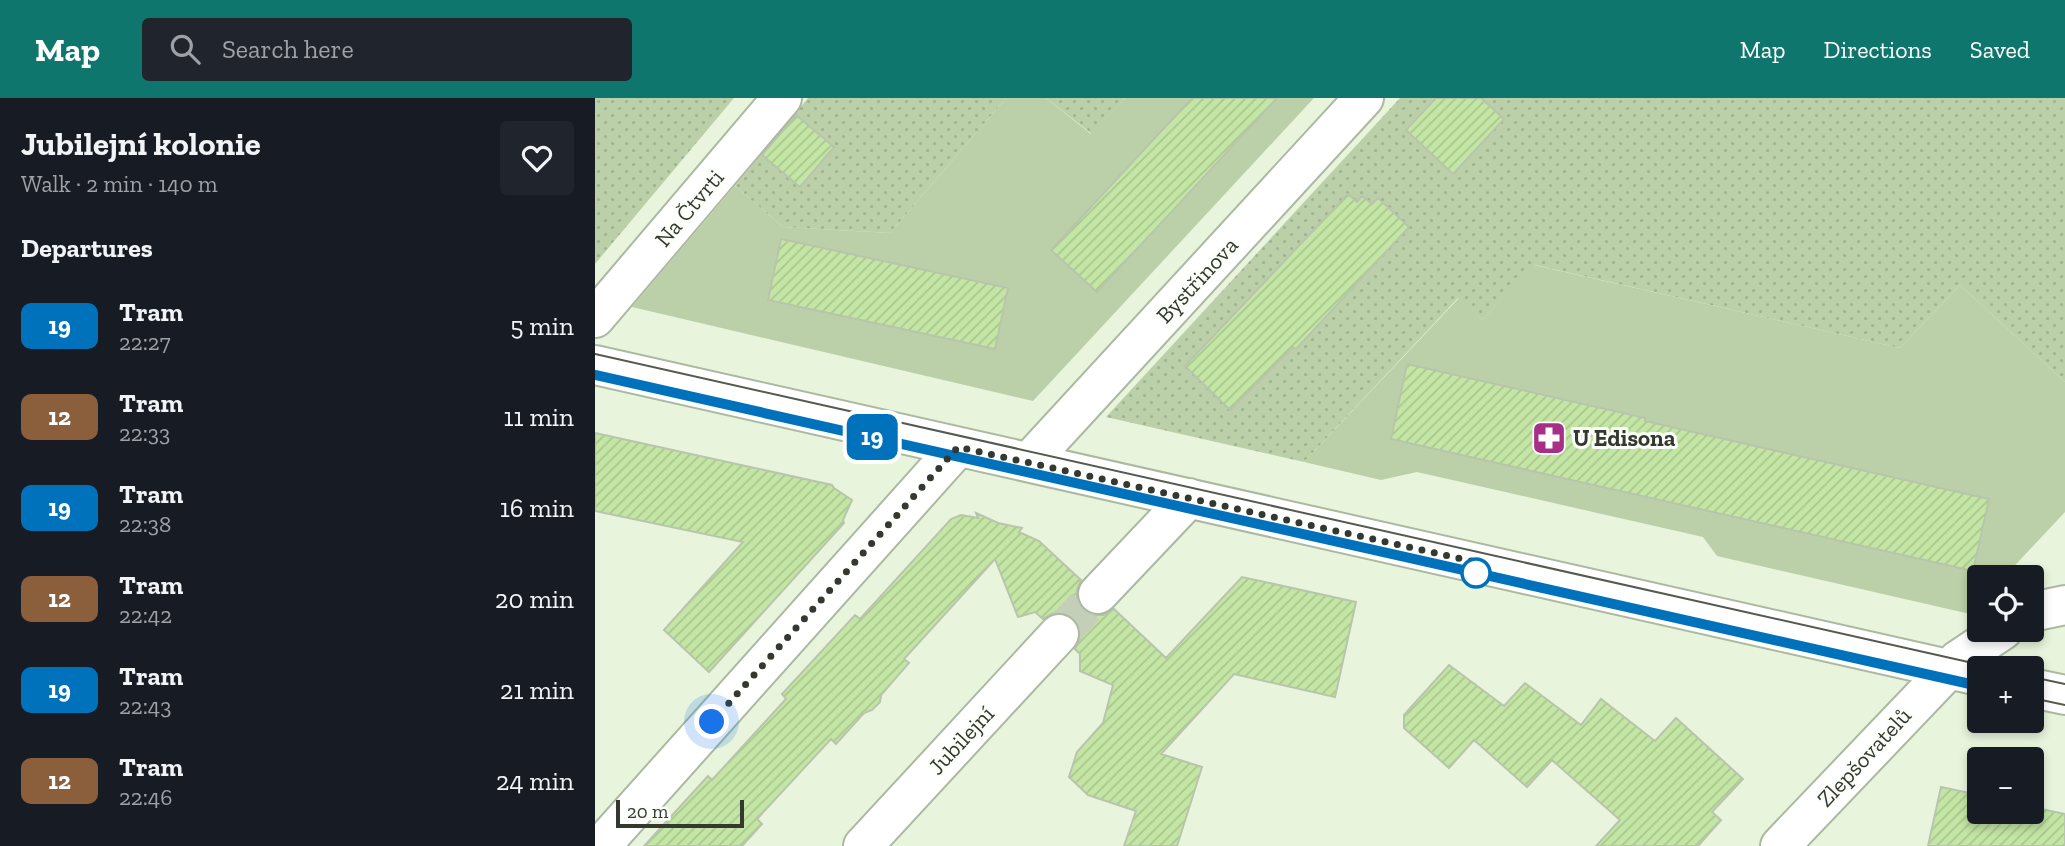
<!DOCTYPE html>
<html lang="en">
<head>
<meta charset="utf-8">
<style>
  body { margin:0; font-family:"Zilla Slab",serif; background:#20242c; color:#f1f3f6; height:100vh; display:flex; flex-direction:column; font-size:26px; white-space:nowrap }
  * { box-sizing:border-box; margin:0 }
  p { font-size:23px; color:#9ea1a6 }
  .icon { flex:none; width:38px; height:38px; fill:none; stroke:currentColor; stroke-width:2; stroke-linecap:round; stroke-linejoin:round }
  .map { position:relative; flex:1; overflow:hidden }
  .details { display:flex; flex-direction:column; background:#171b24; width:595px }
  .details>* { flex:none }
  .badge { padding:0 14px; border-radius:10px; font-size:24px; line-height:46px }
  .controls { position:absolute; left:1372px; top:467px; display:grid; gap:14px }
  .controls a { display:grid; place-items:center; width:77px; height:77px; border-radius:7px; background:#171b24; box-shadow:0 4px 10px #0003; font-size:35px }
  .scale { position:absolute; left:21px; bottom:18px; width:128px; box-sizing:border-box; padding-left:7px; border:4px solid #34392f; border-top:0; font-size:19px; line-height:24px; white-space:nowrap; color:#34392f; -webkit-text-stroke:5px #fbfef9; paint-order:stroke }
  .you { position:absolute; width:35px; height:35px; margin:-18px; border:5px solid #fff; border-radius:50%; background:#1a73e8; box-shadow:0 0 0 10px #1a73e833 }
  .map>.badge { position:absolute; translate:-50% -50%; box-shadow:0 0 0 4px #fff }
  h2 { padding:0 21px; font-size:26px; line-height:63px }
  .round { display:grid; place-items:center; flex:none; width:74px; height:74px; border-radius:7px; background:#20242c }
  .summary { display:flex; align-items:center; justify-content:space-between; height:119px; padding:0 21px }
  h1 { font-size:33px; font-weight:700; line-height:52px }
  ul { padding:0; list-style:none }
  li { display:flex; align-items:center; gap:21px; height:91px; padding:0 21px }
  li div { flex:1 }
  li b { display:block; font-size:26px }
  li em { font-style:normal }
  li .badge { min-width:77px; font-weight:700; text-align:center }
  header { display:flex; align-items:center; gap:42px; box-sizing:border-box; height:98px; padding:0 35px; background:#0f766e; color:#fff }
  header strong { font-size:33px }
  nav { display:flex; gap:38px; margin-inline-start:auto; font-size:24px }
  .search { width:490px; height:63px; background:#20242c; display:flex; align-items:center; gap:18px; box-sizing:border-box; padding:0 24px; border-radius:7px; color:#9ea1a6; font-size:26px }
  main { display:flex; flex:1; min-height:0 }
  .map>svg:first-child { display:block }
  .grass { fill:#bbd0a8 }
  .garden { fill:url(#garden-dots) }
  .building { fill:url(#building-hatch); stroke:#b8c5ad; stroke-width:2 }
  .lines { fill:none; stroke-linecap:round; stroke-linejoin:round }
  .street-tunnel { stroke:#c4cfb9; stroke-width:38; stroke-dasharray:38 19; stroke-linecap:butt }
  .street-casing { stroke:#acb9a1; stroke-width:42 }
  .street { stroke:#fff; stroke-width:38 }
  .tram { stroke:#545b4e; stroke-width:2 }
  .line-casing { stroke:#fff; stroke-width:16 }
  .line { stroke:#0072bc; stroke-width:10 }
  .walk { stroke:#34392f; stroke-width:7; stroke-dasharray:0 12.6 }
  .stop-dot { fill:#fff; stroke:#0072bc; stroke-width:3.5 }
  .labels { text-anchor:middle; stroke-width:6; stroke-linejoin:round; paint-order:stroke }
  .street-label { font-size:23px; fill:#34392f; stroke:#fbfef9 }
  .poi-label { font-size:23px; font-weight:bold; fill:#34392f; stroke:#fbfef9; text-anchor:start }
</style>
</head>
<body>
<header>
<strong>Map</strong>
<div class="search"><svg class="icon" aria-label="search" viewBox="0 0 24 24"><circle cx="10" cy="10" r="6"/><path d="M15 15l6 6"/></svg>Search here</div>
<nav><a>Map</a><a>Directions</a><a>Saved</a></nav>
</header>
<main>
<section class="details">
<div class="summary"><div><h1>Jubilejní kolonie</h1><p>Walk · 2 min · 140 m</p></div><a class="round"><svg class="icon" aria-label="heart" viewBox="0 0 24 24"><path d="M12 20l-8-8c-3-5 5-10 8-4 3-6 11-1 8 4z"/></svg></a></div>
<h2>Departures</h2>
<ul>
<li><span class="badge" style="background:#0072bc;color:#fff">19</span><div><b>Tram</b><p>22:27</p></div><em>5 min</em></li>
<li><span class="badge" style="background:#8b5e3c;color:#fff">12</span><div><b>Tram</b><p>22:33</p></div><em>11 min</em></li>
<li><span class="badge" style="background:#0072bc;color:#fff">19</span><div><b>Tram</b><p>22:38</p></div><em>16 min</em></li>
<li><span class="badge" style="background:#8b5e3c;color:#fff">12</span><div><b>Tram</b><p>22:42</p></div><em>20 min</em></li>
<li><span class="badge" style="background:#0072bc;color:#fff">19</span><div><b>Tram</b><p>22:43</p></div><em>21 min</em></li>
<li><span class="badge" style="background:#8b5e3c;color:#fff">12</span><div><b>Tram</b><p>22:46</p></div><em>24 min</em></li>
</ul>
</section>
<div class="map">
<svg width="1470" height="748" viewBox="0 0 1470 748">
  <defs>
    <pattern id="garden-dots" width="8" height="8" patternUnits="userSpaceOnUse" patternTransform="scale(1.75)"><rect width="8" height="8" fill="#bbd0a8"/><path d="M2 2h.1M6 6h.1" fill="none" stroke="#a1b391" stroke-width="1.8" stroke-linecap="round"/></pattern>
    <pattern id="building-hatch" width="6" height="6" patternUnits="userSpaceOnUse" patternTransform="scale(1.75)"><rect width="6" height="6" fill="#c4e6a4"/><path d="M-1 1l2-2M0 6l6-6M5 7l2-2" fill="none" stroke="#a9c68e"/></pattern>
  </defs>
  <rect width="100%" height="100%" fill="#e8f5dc"/>
  <path class="grass" d="M411,0H451L496,36L530,0H719L438,303L37,209L140,88L188,129L295,135Z
    M939,167L1305,250L1365,187L1470,284V414L1409,479L1384,480V506L1375,516L1122,458L1108,439L822,374L786,382L709,364L864,200L887,222Z"/>
  <path class="garden" d="M0,0H139L0,166Z
    M213,0H411L295,135L188,129L140,88Z
    M451,0H530L497,36Z
    M805,0H1470V284L1365,187L1305,250L940,167L887,222L863,200L709,364L511,319Z"/>
  <path class="building" d="M597,0H682L502,194L456,152Z
    M841,0H886L909,21L858,76L811,32Z
    M201,17L239,49L205,89L167,57Z
    M753,96L762,104L767,98L777,106L783,100L814,129L701,251L698,249L635,312L590,268Z
    M186,141L413,190L400,251L173,202Z
    M812,266L1050,320V323L1394,401L1378,473L796,341Z
    M0,335L237,387L239,390L257,402L248,422L249,425L114,574L69,532L148,444L0,413Z
    M381,415L403,425L427,430L424,434L444,443L486,482L482,492V502L489,512L499,517H509L519,511L571,560L647,479L761,504L740,599L639,576L566,656L607,669L582,748H529L541,713L493,697L474,679L482,654L508,625L518,587L485,573V556L480,551L485,541V530L478,520L469,515H458L448,521L440,514L423,519L400,461L309,561L314,565L286,597L285,604L277,612L269,615L241,646L236,641L162,721L167,726L147,748H49L113,678L117,682L191,601L187,596L260,517L265,521L356,421L366,417L383,420Z
    M854,567L909,608L930,585L986,627L1006,601L1060,643L1081,620L1148,681L1117,714L1126,722L1103,748H1001L1025,722L957,662L932,689L879,642L854,670L809,630V617Z
    M1346,689L1384,697V714H1437V709L1470,716V748H1333Z"/>
  <g class="lines">
    <path class="street-tunnel" d="M464,536L503,496"/>
    <g class="street-casing">
      <path id="street" d="M0,220L187,0
        M0,267L1384,578
        M434,364L769,0
        M503,496L594,400
        M1437,514L1470,507
        M1437,590L1470,597
        M6,748L363,349
        M268,748L464,536
        M1185,748L1354,571L1363,562L1408,532"/>
    </g>
    <use href="#street" class="street"/>
    <path class="tram" d="M0,256L1400,570
      M0,277L1384,588
      M1437,579L1470,586
      M1437,600L1470,607"/>
  </g>
  <g class="lines">
    <g class="line-casing">
      <path id="line" d="M0,277L1384,588"/>
    </g>
    <use href="#line" class="line"/>
    <path class="walk" d="M117,624L363,349L881,464V475"/>
  </g>
  <defs>
    <g id="pharmacy-square" transform="scale(1.75)"><rect x="-9" y="-9" width="18" height="18" rx="4" fill="#a62f87" stroke="#fbfef9"/><path d="M-2-6h4v4h4v4h-4v4h-4v-4h-4v-4h4Z" fill="#fff"/></g>
  </defs>
  <g fill-rule="evenodd">
    <use href="#pharmacy-square" x="954" y="340"/>
  </g>
  <circle class="stop-dot" cx="881" cy="475" r="14"/>
  <g class="labels">
    <g class="street-label">
      <text transform="translate(94 110) rotate(-50)" y="8">Na Čtvrti</text>
      <text transform="translate(602 182) rotate(-47)" y="8">Bystřinova</text>
      <text transform="translate(366 642) rotate(-47)" y="8">Jubilejní</text>
      <text transform="translate(1269 659) rotate(-47)" y="8">Zlepšovatelů</text>
    </g>
    <g class="poi-label">
      <text x="978" y="348">U Edisona</text>
    </g>
  </g>
</svg>
<div class="controls">
<a><svg class="icon" aria-label="locate" viewBox="0 0 24 24"><circle cx="12" cy="12" r="6"/><path d="M12 2v4M12 18v4M2 12h4M18 12h4"/></svg></a>
<a>+</a>
<a>−</a>
</div>
<div class="scale">20 m</div>
<div class="you" style="left:117px;top:624px"></div>
<b class="badge" style="left:277px;top:339px;background:#0072bc;color:#fff">19</b>
</div>
</main>
</body>
</html>
